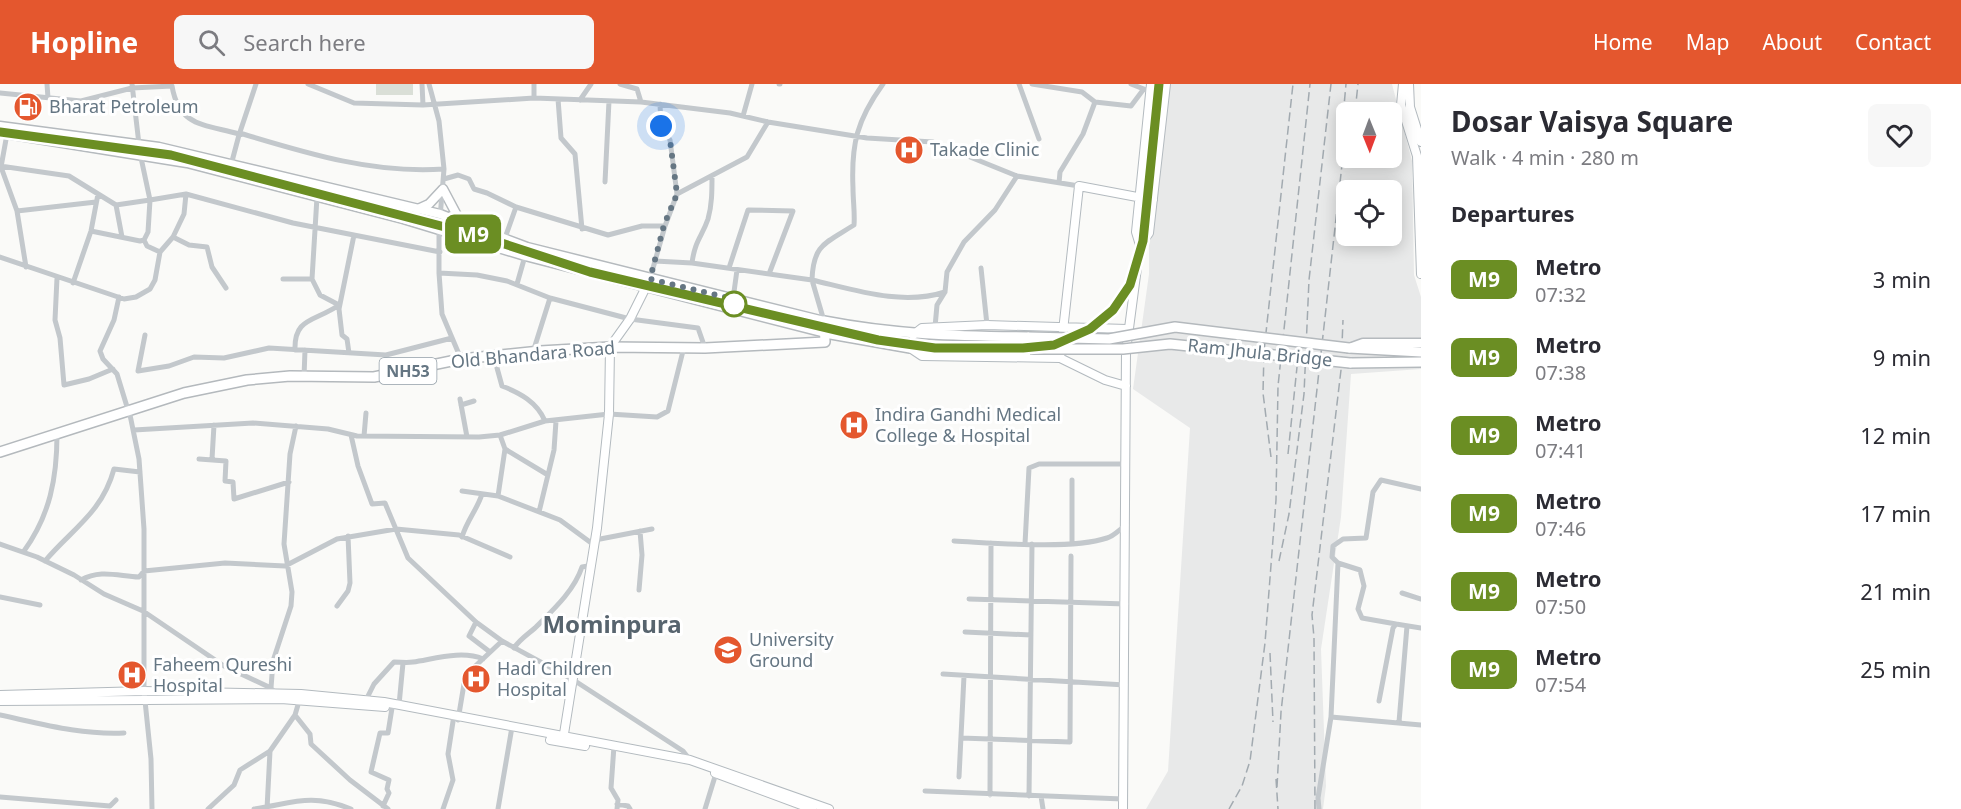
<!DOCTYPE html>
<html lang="en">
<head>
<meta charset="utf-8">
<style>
  body { margin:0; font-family:"Noto Sans",sans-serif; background:#f7f7f7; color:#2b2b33; height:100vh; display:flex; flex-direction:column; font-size:22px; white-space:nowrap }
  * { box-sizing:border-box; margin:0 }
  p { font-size:20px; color:#7c7c81 }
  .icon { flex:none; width:33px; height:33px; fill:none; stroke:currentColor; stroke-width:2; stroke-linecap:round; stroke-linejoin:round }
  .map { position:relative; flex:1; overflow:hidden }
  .panel { display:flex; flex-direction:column; background:#fff; width:540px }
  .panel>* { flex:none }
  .badge { padding:0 12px; border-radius:9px; font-size:21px; line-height:39px }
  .needle { width:39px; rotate:179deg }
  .controls { position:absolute; left:1336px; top:18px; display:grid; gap:12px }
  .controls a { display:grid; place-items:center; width:66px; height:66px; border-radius:9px; background:#fff; box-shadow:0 3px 15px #0003; font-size:30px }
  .you { position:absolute; width:30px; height:30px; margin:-15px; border:4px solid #fff; border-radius:50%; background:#1a73e8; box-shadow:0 0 0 9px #1a73e833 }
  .map>.badge { position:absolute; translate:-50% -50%; box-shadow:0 0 0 3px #fff }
  h2 { padding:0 30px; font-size:22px; line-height:54px }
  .round { display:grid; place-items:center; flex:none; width:63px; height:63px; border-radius:9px; background:#f7f7f7 }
  .headline { display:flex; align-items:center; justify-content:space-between; height:102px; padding:0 30px }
  h1 { font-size:28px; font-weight:700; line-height:45px }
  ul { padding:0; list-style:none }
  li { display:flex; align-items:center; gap:18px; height:78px; padding:0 30px }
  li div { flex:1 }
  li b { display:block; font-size:22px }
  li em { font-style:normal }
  li .badge { min-width:66px; font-weight:700; text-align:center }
  header { display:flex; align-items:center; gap:36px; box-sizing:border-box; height:84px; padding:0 30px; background:#e4572e; color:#fff }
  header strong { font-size:28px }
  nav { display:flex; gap:33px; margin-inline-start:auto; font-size:21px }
  .search { width:420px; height:54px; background:#f7f7f7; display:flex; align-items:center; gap:15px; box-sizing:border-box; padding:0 21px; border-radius:9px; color:#7c7c81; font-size:22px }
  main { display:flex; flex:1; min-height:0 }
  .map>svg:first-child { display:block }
  .built { fill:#e8e9e9; fill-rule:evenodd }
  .green { fill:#dadfd7 }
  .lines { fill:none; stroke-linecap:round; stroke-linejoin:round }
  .secondary-casing { stroke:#b3babf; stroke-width:10 }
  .primary-casing { stroke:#b5babe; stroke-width:11 }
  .highway-casing { stroke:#b4b9bd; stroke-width:12 }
  .street { stroke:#c3c8cc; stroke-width:5 }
  .secondary { stroke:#fff; stroke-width:8 }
  .primary { stroke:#fff; stroke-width:8 }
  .highway { stroke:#fff; stroke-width:9 }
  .rail { stroke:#a2aab0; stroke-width:1.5; stroke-dasharray:9 4.5; stroke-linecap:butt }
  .highway-bridge-casing { stroke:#b4b9bd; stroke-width:12; stroke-linecap:butt }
  .highway-bridge { stroke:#fff; stroke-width:9 }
  .line-casing { stroke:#fff; stroke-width:14 }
  .line { stroke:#6b8e23; stroke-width:9 }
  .walk { stroke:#657683; stroke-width:6; stroke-dasharray:0 10.8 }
  .stop-dot { fill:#fff; stroke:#6b8e23; stroke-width:3 }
  .labels { text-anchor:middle; stroke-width:6; stroke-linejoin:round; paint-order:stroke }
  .shield { fill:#fff; stroke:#939fa8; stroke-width:1.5 }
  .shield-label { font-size:16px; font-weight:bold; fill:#657683 }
  .poi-label { font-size:18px; fill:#657683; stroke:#fff; text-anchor:start }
  .street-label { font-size:18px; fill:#657683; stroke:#fff }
  .district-label { font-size:24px; font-weight:bold; fill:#57646e; stroke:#fff }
</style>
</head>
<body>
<header>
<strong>Hopline</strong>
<div class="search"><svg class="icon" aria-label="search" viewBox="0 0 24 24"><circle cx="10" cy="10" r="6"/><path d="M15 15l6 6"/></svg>Search here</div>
<nav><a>Home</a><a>Map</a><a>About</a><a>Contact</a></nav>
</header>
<main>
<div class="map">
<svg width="1421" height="725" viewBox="0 0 1421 725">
  <rect width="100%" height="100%" fill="#fafaf8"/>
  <path class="built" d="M1167,0H1392L1412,77L1414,191L1421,213V285L1351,290L1341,433L1321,565L1326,702L1323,725H1146L1168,687L1190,344L1133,305L1149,190V132ZM1347,28H1392V74H1347ZM1347,106H1392V152H1347Z"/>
  <path class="green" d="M376,0H413V11H376Z"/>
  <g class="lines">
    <g class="secondary-casing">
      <path id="secondary" d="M1403,0L1401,21L1417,72L1421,190
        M1409,0L1410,23L1421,58
        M1140,161L1149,149L1166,0
        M913,251L922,244L987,241L1127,245
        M910,264L922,272L1060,274L1105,296L1126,302
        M1060,274L1079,102L1153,116
        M0,611L144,607L301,610L384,618L690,676L829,725
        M0,617L281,615L385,623
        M550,656L585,662
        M563,656L597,444L609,330L610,263L630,235L650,195
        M715,689L812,725
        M1123,725L1126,267L1140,161L1136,148L1151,0"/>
    </g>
    <g class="primary-casing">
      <path id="primary" d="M0,42L159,63L440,130L527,163L824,237
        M0,49L187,79L403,135L525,172L825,249
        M418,125L429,120L443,105L460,137
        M1352,263L1363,259H1421"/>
    </g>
    <g class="highway-casing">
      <path id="highway" d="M825,249L910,264L1030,265
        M1349,264L1421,268
        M1350,279L1421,278
        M0,368L184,309L247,296L290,292L374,293L461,275L540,267L610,263L705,264L825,258L824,237C896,251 956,252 1029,253"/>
    </g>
    <path class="street" d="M47,0L48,14
      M132,0L140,69L150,116L186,110L293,139L440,168
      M308,0L354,19L423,21L534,14L641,18L730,29L768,38L867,54L933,58L1017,92L1079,102
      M422,0L423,21
      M429,0L439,37L444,85
      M534,0V14
      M620,0L637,5L641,18
      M779,0H780
      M883,0C857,36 851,60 853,104C853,117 855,129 854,141C826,159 813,160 812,196C855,206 902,222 945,208
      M1019,0L1039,55
      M1032,0L1082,8L1095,18
      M1131,0L1164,13
      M0,9L81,17L132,4L172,2C179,43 204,40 239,50
      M558,15L561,54L575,70L582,145
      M580,16L591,0
      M660,20L661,42L670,56L677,110
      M743,32L752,0
      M7,50L1,83L17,127L26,183
      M239,51L256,0
      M231,81L239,51L243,50C309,70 375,90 444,85L439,146V189L477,191L507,197L550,214L630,235L698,244L705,264
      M0,82L69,92L116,121L150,116L148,148L144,156
      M444,95L458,91L469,95L474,105L487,109L516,123
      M605,98L609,17
      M1059,99L1060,88L1083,50L1095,18L1131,22L1143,6
      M116,121L122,153
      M17,127L96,118
      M665,142L677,110L747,73L768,38
      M91,147L140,157L144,156L147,162L160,168
      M173,153L189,161L207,163L212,183L226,204
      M505,154L516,123L608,151L642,142H665L655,177
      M0,173L124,215L136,213L150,205L155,196L160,168L173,153L184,130L186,110
      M692,179C695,156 702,153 708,135C712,121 712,107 712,92
      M729,184L748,126L793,127L769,190
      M981,184L987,241
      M439,189L442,230L461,275
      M57,194L55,236L60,254L64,301L89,295L113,285
      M283,195H312L317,113
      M650,195L655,177L692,179L812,196L824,237
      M73,199L91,147L98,110
      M517,200L525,172
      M119,213L114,236L100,267L103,275L117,290L128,326
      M733,215L737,186
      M935,243L937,221L945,208L947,188L964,158L995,126L1017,92
      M145,251L138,287L169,282L194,273L224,274L269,264L386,271L452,254
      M295,266C294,233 315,238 339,221L320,211L312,195
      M533,268L550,214
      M349,269L347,255L342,251L339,225L354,151
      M494,273L502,302C520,309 537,318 545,337
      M304,293L305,266
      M460,315L467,353
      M461,321L474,317
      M129,326L139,375L144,445V607L151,675L152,725
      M134,346L253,339L328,345L357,352L479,353L500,351L545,337L609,330L657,333L668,327L684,263
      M351,351L358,382L372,420L385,419L408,474L476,538L502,557
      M500,351L505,365L548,391
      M364,352L366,329
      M199,375L226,377L225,397L233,398L234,415L289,398
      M212,375L214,341
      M462,407L498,412L560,436L594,461
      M498,412L505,365
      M539,428L554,366L556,337
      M462,453C467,436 477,426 482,410
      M595,456L652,445
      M954,457C995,459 1070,466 1107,454C1114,452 1120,445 1126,441
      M1072,458V396
      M0,460L37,473L74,491L104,510L143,527L224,582L271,604L276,610
      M1025,460L1029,384L1039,380H1126
      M24,467C50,431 57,394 57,350
      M45,477C72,445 102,429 114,385L140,388
      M81,496C100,485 118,492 139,493L144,487L225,479L285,482L337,455L396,445L459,451L510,473
      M639,506L642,471L640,447
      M1402,509L1421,515
      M0,513L40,521
      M969,515L1126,520
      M337,522L348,507L350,499L348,452
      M476,538L469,552L490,568
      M1396,540L1362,534L1358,525L1364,502L1360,486L1338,479L1332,473L1333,462L1343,455L1366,454L1373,408L1381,396L1421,405
      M965,548L1031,551
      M514,564C520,555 527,551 535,544C553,526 574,507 582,483L588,482L591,477
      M943,590L1125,601
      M271,604L273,577L291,522L292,508L284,460L290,370L296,342
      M366,616L374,600L394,578C401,578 406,579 413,578C434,575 462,566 483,575
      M1379,617L1393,544L1396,540L1421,544
      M399,621L403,579
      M0,631C42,640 81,651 124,649
      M295,631L310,650L311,660L350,696L388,725
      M1331,633L1338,479
      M458,636L464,600L470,587L502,557L572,595L683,667L690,676
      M1399,638L1407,542
      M961,654L1070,658L1071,472
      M614,662L611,704L618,716L617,725
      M959,693L964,592
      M925,707L1123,715
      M990,711L991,459
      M1029,712L1032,460
      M1041,712L1043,725
      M0,713L110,722L116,716
      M617,720L628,722L630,725
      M383,722L389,709L387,705L389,696L371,688L380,649H388L392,624
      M208,725L234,701L240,686L270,667L295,631L300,614
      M254,725C294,719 310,709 351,725
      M267,725L270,667
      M443,725L453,696L448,670L454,631
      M498,725L512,643
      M705,725L717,686
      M1319,725L1318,714L1331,633L1421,641"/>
    <use href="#secondary" class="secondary"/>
    <use href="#primary" class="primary"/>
    <use href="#highway" class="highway"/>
    <path class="rail" d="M1355,28L1358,0
      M1342,44L1346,0
      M0,48L171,71L483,153L590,188L878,256L935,264H1023L1064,258L1090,245L1113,226L1130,201L1143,157L1159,0
      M1288,370L1297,283
      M1271,373L1263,309L1264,267L1293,0
      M1279,477L1289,430L1304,310L1309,196L1331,0
      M1270,569L1273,638
      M1276,695L1278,725
      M1277,703L1281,628L1347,36
      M1229,725L1242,702L1250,677L1265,559L1276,416L1278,302L1310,0
      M1315,725L1314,554L1312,531L1341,286L1343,236"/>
    <g class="highway-bridge-casing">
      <path id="highway-bridge" d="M1029,253L1109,255L1175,243L1349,264
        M1030,265H1123L1170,260L1350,279"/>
    </g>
    <use href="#highway-bridge" class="highway-bridge"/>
  </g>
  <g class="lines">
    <g class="line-casing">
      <path id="line" d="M0,48L171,71L483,153L590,188L878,256L935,264H1023L1054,261L1090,245L1113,226L1130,201L1143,157L1159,0"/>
    </g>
    <use href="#line" class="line"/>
    <path class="walk" d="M661,42L670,56L677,110L664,141L650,195L733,215L734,220"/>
  </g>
  <defs>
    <g id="fuel-disc" transform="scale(1.5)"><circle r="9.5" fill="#e4572e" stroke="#fff"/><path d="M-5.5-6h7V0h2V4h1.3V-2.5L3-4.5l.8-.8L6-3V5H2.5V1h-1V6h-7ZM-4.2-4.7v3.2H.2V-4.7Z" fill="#fff"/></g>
    <g id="hospital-disc" transform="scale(1.5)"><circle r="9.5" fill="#e4572e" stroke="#fff"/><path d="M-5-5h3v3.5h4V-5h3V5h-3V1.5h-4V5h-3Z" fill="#fff"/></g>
    <g id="university-disc" transform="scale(1.5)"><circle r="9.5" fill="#e4572e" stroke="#fff"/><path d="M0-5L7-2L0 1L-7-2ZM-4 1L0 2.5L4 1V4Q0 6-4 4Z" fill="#fff"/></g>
  </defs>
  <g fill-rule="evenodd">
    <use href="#fuel-disc" x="28" y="23"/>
    <use href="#hospital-disc" x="909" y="66"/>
    <use href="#hospital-disc" x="854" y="341"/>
    <use href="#university-disc" x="728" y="566"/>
    <use href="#hospital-disc" x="132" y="591"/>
    <use href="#hospital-disc" x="476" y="595"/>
  </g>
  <circle class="stop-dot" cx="734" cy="220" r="12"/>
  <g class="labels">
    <rect class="shield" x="379.5" y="274" width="57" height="26" rx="4.5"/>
    <g class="shield-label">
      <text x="408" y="293">NH53</text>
    </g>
    <g class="poi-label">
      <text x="49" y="29">Bharat Petroleum</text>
      <text x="930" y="72">Takade Clinic</text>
      <text x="875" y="337">Indira Gandhi Medical<tspan x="875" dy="21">College &amp; Hospital</tspan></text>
      <text x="749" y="562">University<tspan x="749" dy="21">Ground</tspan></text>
      <text x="153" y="587">Faheem Qureshi<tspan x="153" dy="21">Hospital</tspan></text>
      <text x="497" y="591">Hadi Children<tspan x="497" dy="21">Hospital</tspan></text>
    </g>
    <g class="street-label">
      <text transform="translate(1260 269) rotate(6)" y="6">Ram Jhula Bridge</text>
      <text transform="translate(533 271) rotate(-5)" y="6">Old Bhandara Road</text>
    </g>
    <g class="district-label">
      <text x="612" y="549">Mominpura</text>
    </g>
  </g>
</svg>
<div class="controls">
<a><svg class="needle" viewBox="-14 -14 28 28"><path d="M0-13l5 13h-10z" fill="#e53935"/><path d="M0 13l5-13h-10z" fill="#7c7c81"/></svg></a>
<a><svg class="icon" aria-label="locate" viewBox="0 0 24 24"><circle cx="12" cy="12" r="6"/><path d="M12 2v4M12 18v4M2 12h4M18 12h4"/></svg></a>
</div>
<div class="you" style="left:661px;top:42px"></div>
<b class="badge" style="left:473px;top:150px;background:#6b8e23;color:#fff">M9</b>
</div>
<section class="panel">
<div class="headline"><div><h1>Dosar Vaisya Square</h1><p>Walk · 4 min · 280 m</p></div><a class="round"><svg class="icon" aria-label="heart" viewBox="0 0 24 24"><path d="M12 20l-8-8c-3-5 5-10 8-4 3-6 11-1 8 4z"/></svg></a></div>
<h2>Departures</h2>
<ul>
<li><span class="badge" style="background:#6b8e23;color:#fff">M9</span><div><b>Metro</b><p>07:32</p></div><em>3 min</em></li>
<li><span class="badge" style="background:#6b8e23;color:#fff">M9</span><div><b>Metro</b><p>07:38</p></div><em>9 min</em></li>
<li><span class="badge" style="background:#6b8e23;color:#fff">M9</span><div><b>Metro</b><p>07:41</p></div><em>12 min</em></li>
<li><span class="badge" style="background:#6b8e23;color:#fff">M9</span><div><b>Metro</b><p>07:46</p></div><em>17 min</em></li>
<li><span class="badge" style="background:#6b8e23;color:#fff">M9</span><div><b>Metro</b><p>07:50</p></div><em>21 min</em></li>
<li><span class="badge" style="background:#6b8e23;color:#fff">M9</span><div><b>Metro</b><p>07:54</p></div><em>25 min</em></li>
</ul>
</section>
</main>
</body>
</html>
